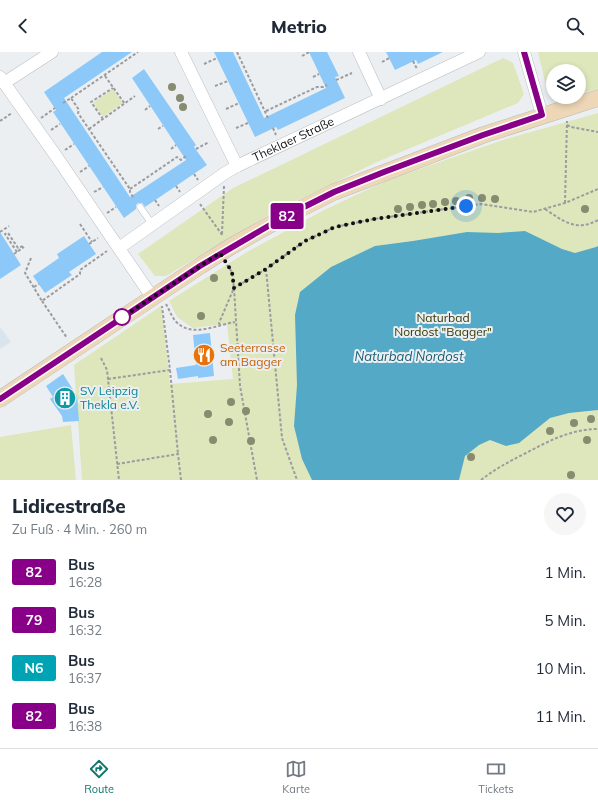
<!DOCTYPE html>
<html lang="de">
<head>
<meta charset="utf-8">
<style>
  body { margin:0; font-family:Mulish,sans-serif; background:#f6f6f7; color:#1f2937; height:100vh; display:flex; flex-direction:column; font-size:15px; white-space:nowrap }
  * { box-sizing:border-box; margin:0 }
  p { font-size:13px; color:#747a83 }
  .icon { flex:none; width:22px; height:22px; fill:none; stroke:currentColor; stroke-width:2; stroke-linecap:round; stroke-linejoin:round }
  .map { position:relative; height:428px; overflow:hidden }
  .drawer { display:flex; flex-direction:column; background:#fff; flex:1 }
  .drawer>* { flex:none }
  .badge { padding:0 8px; border-radius:3px; font-size:14px; line-height:26px }
  .tools { position:absolute; left:546px; top:12px; display:grid; gap:8px }
  .tools a { display:grid; place-items:center; width:40px; height:40px; border-radius:50%; background:#fff; box-shadow:0 2px 6px #0003; font-size:20px }
  .you { position:absolute; width:20px; height:20px; margin:-10px; border:3px solid #fff; border-radius:50%; background:#1a73e8; box-shadow:0 0 0 6px #1a73e833 }
  .map>.badge { position:absolute; translate:-50% -50%; box-shadow:0 0 0 2px #fff }
  .round { display:grid; place-items:center; flex:none; width:42px; height:42px; border-radius:21px; background:#f6f6f7 }
  .headline { display:flex; align-items:center; justify-content:space-between; height:68px; padding:0 12px }
  h1 { font-size:19px; font-weight:800; line-height:30px }
  ul { padding:0; list-style:none }
  li { display:flex; align-items:center; gap:12px; height:48px; padding:0 12px }
  li div { flex:1 }
  li b { display:block; font-size:15px }
  li em { font-style:normal }
  li .badge { min-width:44px; font-weight:700; text-align:center }
  header { display:flex; justify-content:space-between; align-items:center; height:52px; padding:0 12px; background:#fff; font-size:18px; font-weight:800 }
  .tab-bar { display:flex; justify-content:space-around; align-items:center; height:56px; border-top:1px solid #e0e1e3; background:#fff; font-size:11px; color:#747a83 }
  .tab-bar a { display:grid; justify-items:center; gap:2px }
  .tab-bar .on { color:#0f766e }
  .map>svg:first-child { display:block }
  .built { fill:#dae4ec }
  .green { fill:#dee6bb }
  .water { fill:#54a9c7 }
  .building { fill:#8cc9f9 }
  .lines { fill:none; stroke-linecap:round; stroke-linejoin:round }
  .lane-casing { stroke:#b9bcbe; stroke-width:7 }
  .street-casing { stroke:#b9bcbe; stroke-width:13 }
  .secondary-casing { stroke:#b9bcbe; stroke-width:17 }
  .path { stroke:#9a9c9f; stroke-width:2; stroke-dasharray:3 2; stroke-linecap:butt }
  .lane { stroke:#fff; stroke-width:6 }
  .street { stroke:#fff; stroke-width:12 }
  .secondary { stroke:#eed7b6; stroke-width:16 }
  .tree { fill:#878b6f }
  .line-casing { stroke:#fff; stroke-width:9 }
  .line { stroke:#808; stroke-width:6 }
  .walk { stroke:#101112; stroke-width:4; stroke-dasharray:0 7.2 }
  .stop-dot { fill:#fff; stroke:#808; stroke-width:2 }
  .labels { text-anchor:middle; stroke-width:4; stroke-linejoin:round; paint-order:stroke }
  .street-label { font-size:12px; fill:#101112; stroke:#eceff2 }
  .park-label { font-size:12px; fill:#343a03; stroke:#eceff2 }
  .food-label { font-size:12px; fill:#c56008; stroke:#eceff2; text-anchor:start }
  .culture-label { font-size:12px; fill:#0d838f; stroke:#eceff2; text-anchor:start }
  .water-label { font-size:13px; font-style:italic; fill:#185c72; stroke:#eceff2 }
</style>
</head>
<body>
<header><svg class="icon" aria-label="back" viewBox="0 0 24 24"><path d="M15 5l-7 7 7 7"/></svg>Metrio<svg class="icon" aria-label="search" viewBox="0 0 24 24"><circle cx="10" cy="10" r="6"/><path d="M15 15l6 6"/></svg></header>
<div class="map">
<svg width="598" height="428" viewBox="0 0 598 428">
  <rect width="100%" height="100%" fill="#eceff2"/>
  <path class="built" d="M0,275L11,290L0,297Z"/>
  <path class="green" d="M538,0H598V37L579,42V19H553V42L547,38Z
    M503,6L513,11L524,42L518,51L377,110L277,158L166,224H155L138,202L233,136Z
    M113,37L123,51L103,65L93,51Z
    M598,61V428H82L74,313L161,254L162,258L170,332L233,327L227,272L193,276L177,265L169,249L247,200L324,158L388,128L503,88Z
    M71,373L76,428H0V385Z"/>
  <path class="water" d="M525,179L562,197L575,201L596,195L598,194V358L569,361L550,366L519,391L506,394L490,388L479,393L465,404L459,428H312L302,407L294,374L297,333L295,263L300,240L331,215L375,194L413,189L467,180L498,181Z"/>
  <path class="building" d="M102,0H132L64,46L130,145L186,108L132,26L144,17L196,93L194,95L207,113L145,155L142,151H138L136,153V157L124,166L53,60L56,58L44,40Z
    M214,0H233L264,66L326,36L309,0H327L339,24L335,25L345,46L278,78L276,75L255,85Z
    M386,0H443L418,12L416,8L395,18Z
    M0,180L21,213L0,227Z
    M84,184L96,202L69,220L72,223L45,241L33,224L59,206L57,202Z
    M210,281L214,324L198,326V324L178,327L176,316L196,313L193,283Z
    M63,322L77,344L79,369L63,370L62,364L50,347L53,345L46,334Z"/>
  <g class="lines">
    <g class="lane-casing">
      <path id="lane" d="M140,155L152,172"/>
    </g>
    <g class="street-casing">
      <g id="street">
        <path d="M181,0L237,114"/>
        <path d="M359,0L381,47"/>
        <path d="M524,0L542,63"/>
        <path d="M0,25L56,104L152,245"/>
        <path d="M4,31L52,0"/>
        <path id="s1" d="M119,196L225,121L237,114L479,0"/>
      </g>
    </g>
    <g class="secondary-casing">
      <path id="secondary" d="M0,347L200,214L230,195L282,166L334,140L483,83L598,46"/>
    </g>
    <path class="path" d="M237,0L268,66
      M302,4L309,0
      M413,9L417,17
      M382,10L389,6
      M204,12L217,6
      M105,24L125,52
      M313,25L319,22
      M336,28L352,21
      M215,34L228,29
      M71,46L138,0
      M63,51L71,46L79,58L78,61L130,137V140L133,145
      M226,57L239,51
      M145,58L150,54
      M266,59L317,35H323L327,33
      M41,66L55,56
      M103,67L91,50L113,36
      M0,69L12,61
      M567,73L571,75L598,80
      M236,76L248,71
      M273,76L276,83
      M89,77L135,44
      M158,77L163,74
      M51,78L60,72
      M171,97L176,93
      M196,97L209,90
      M65,98L74,92
      M80,120L89,114
      M194,122L198,128
      M176,134L180,140
      M130,137L177,105L181,108L186,104
      M94,140L103,135
      M155,148L159,154
      M565,151L567,69
      M200,152L223,184
      M545,157C563,169 576,180 598,168
      M107,161L116,155
      M80,172L92,190
      M0,180L9,174
      M222,182L224,134
      M89,192L98,186
      M17,200L5,182L8,181L18,196L23,194
      M14,202L24,195
      M31,206L25,221L42,249L80,222V218L107,199
      M227,213L232,220L234,236L240,334L257,428
      M266,217L282,386L297,428
      M34,235L39,232
      M42,249L67,286
      M166,252C170,259 173,269 180,273C195,284 218,273 235,270
      M220,273L219,271L234,236L266,217L305,189L335,175L374,167L481,152L533,160L565,151L598,137
      M101,306L107,318L108,327L119,428
      M170,318L178,402
      M108,327L170,318L162,254
      M117,412L178,402L181,428
      M481,428C495,417 510,409 526,401C549,389 571,377 598,377"/>
    <use href="#lane" class="lane"/>
    <use href="#street" class="street"/>
    <use href="#secondary" class="secondary"/>
  </g>
  <g class="tree">
    <circle cx="172" cy="35" r="4"/>
    <circle cx="180" cy="46" r="4"/>
    <circle cx="183" cy="55" r="4"/>
    <circle cx="469" cy="146" r="4"/>
    <circle cx="482" cy="146" r="4"/>
    <circle cx="495" cy="147" r="4"/>
    <circle cx="456" cy="149" r="4"/>
    <circle cx="445" cy="150" r="4"/>
    <circle cx="433" cy="152" r="4"/>
    <circle cx="422" cy="153" r="4"/>
    <circle cx="410" cy="155" r="4"/>
    <circle cx="398" cy="157" r="4"/>
    <circle cx="585" cy="157" r="4"/>
    <circle cx="214" cy="226" r="4"/>
    <circle cx="201" cy="264" r="4"/>
    <circle cx="231" cy="350" r="4"/>
    <circle cx="246" cy="359" r="4"/>
    <circle cx="208" cy="362" r="4"/>
    <circle cx="591" cy="367" r="4"/>
    <circle cx="229" cy="370" r="4"/>
    <circle cx="574" cy="371" r="4"/>
    <circle cx="550" cy="379" r="4"/>
    <circle cx="213" cy="388" r="4"/>
    <circle cx="587" cy="388" r="4"/>
    <circle cx="251" cy="389" r="4"/>
    <circle cx="471" cy="405" r="4"/>
    <circle cx="571" cy="423" r="4"/>
  </g>
  <g class="lines">
    <g class="line-casing">
      <path id="line" d="M0,347L200,214L282,166L334,140L384,120L483,83L542,63L524,0"/>
    </g>
    <use href="#line" class="line"/>
    <path class="walk" d="M122,265L118,268L220,201L232,220L234,236L266,217L305,189L335,175L374,167L466,154"/>
  </g>
  <defs>
    <g id="restaurant-disc" transform="scale(1.15)"><circle r="9.5" fill="#e8710a" stroke="#eceff2"/><path d="M-5-6h1v4h1v-4h1v4h1v-4h1v5L-1.5 .5V6h-2V.5L-5-1ZM5-6V6H3V1.5H1.5Q1.5-4 5-6Z" fill="#fff"/></g>
    <g id="building-disc" transform="scale(1.15)"><circle r="9.5" fill="#0f9aa8" stroke="#eceff2"/><path d="M-4-6H4V6H1V3H-1V6H-4ZM-2.5-4.3h1.7v1.8h-1.7ZM.8-4.3h1.7v1.8H.8ZM-2.5-1h1.7V.8h-1.7ZM.8-1h1.7V.8H.8Z" fill="#fff"/></g>
  </defs>
  <g fill-rule="evenodd">
    <use href="#restaurant-disc" x="204" y="303"/>
    <use href="#building-disc" x="65" y="346"/>
  </g>
  <circle class="stop-dot" cx="122" cy="265" r="8"/>
  <g class="labels">
    <g class="street-label">
      <text dy="4" stroke="none"><textPath href="#s1" startOffset="206">Theklaer Straße</textPath></text>
    </g>
    <g class="park-label">
      <text x="443" y="270">Naturbad<tspan x="443" dy="14">Nordost "Bagger"</tspan></text>
    </g>
    <g class="food-label">
      <text x="220" y="300">Seeterrasse<tspan x="220" dy="14">am Bagger</tspan></text>
    </g>
    <g class="culture-label">
      <text x="80" y="343">SV Leipzig<tspan x="80" dy="14">Thekla e.V.</tspan></text>
    </g>
    <g class="water-label">
      <text x="409" y="309">Naturbad Nordost</text>
    </g>
  </g>
</svg>
<div class="tools">
<a><svg class="icon" aria-label="layers" viewBox="0 0 24 24"><path d="M12 4l9 5-9 5-9-5zM3 14l9 5 9-5"/></svg></a>
</div>
<div class="you" style="left:466px;top:154px"></div>
<b class="badge" style="left:287px;top:164px;background:#808;color:#fff">82</b>
</div>
<section class="drawer">
<div class="headline"><div><h1>Lidicestraße</h1><p>Zu Fuß · 4 Min. · 260 m</p></div><a class="round"><svg class="icon" aria-label="heart" viewBox="0 0 24 24"><path d="M12 20l-8-8c-3-5 5-10 8-4 3-6 11-1 8 4z"/></svg></a></div>
<ul>
<li><span class="badge" style="background:#808;color:#fff">82</span><div><b>Bus</b><p>16:28</p></div><em>1 Min.</em></li>
<li><span class="badge" style="background:#808;color:#fff">79</span><div><b>Bus</b><p>16:32</p></div><em>5 Min.</em></li>
<li><span class="badge" style="background:#00a3b4;color:#fff">N6</span><div><b>Bus</b><p>16:37</p></div><em>10 Min.</em></li>
<li><span class="badge" style="background:#808;color:#fff">82</span><div><b>Bus</b><p>16:38</p></div><em>11 Min.</em></li>
</ul>
</section>
<nav class="tab-bar">
<a class="on"><svg class="icon" aria-label="directions" viewBox="0 0 24 24"><path d="M12 3l9 9-9 9-9-9zM9 14v-3h6M13 9l2 2-2 2"/></svg>Route</a>
<a><svg class="icon" aria-label="map" viewBox="0 0 24 24"><path d="M3 6l6-2 6 2 6-2v14l-6 2-6-2-6 2zM9 4v14M15 6v14"/></svg>Karte</a>
<a><svg class="icon" aria-label="tickets" viewBox="0 0 24 24"><path d="M3 7h18v10H3zM15 7v10"/></svg>Tickets</a>
</nav>
</body>
</html>
